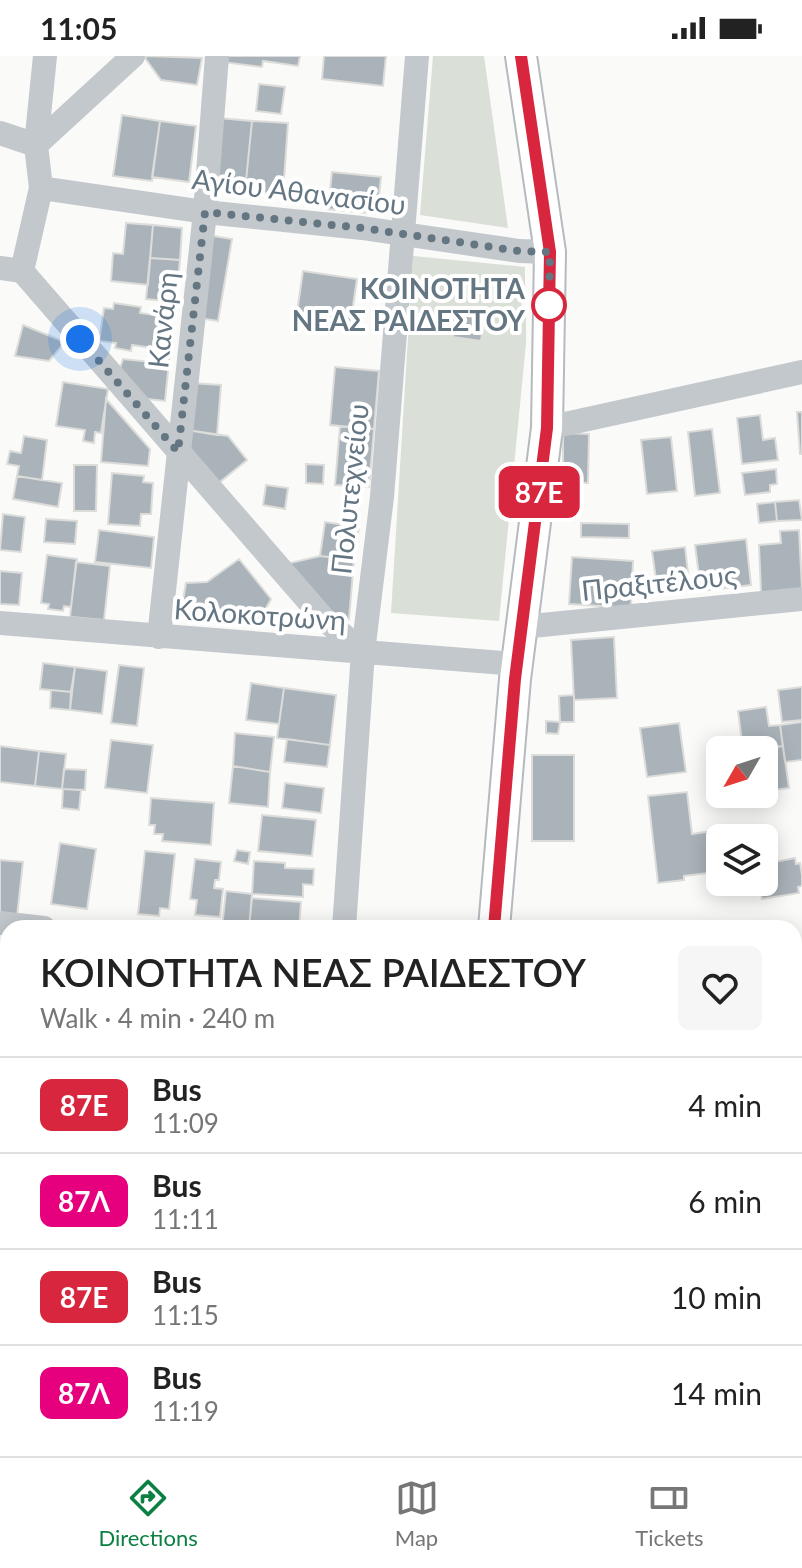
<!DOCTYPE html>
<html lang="en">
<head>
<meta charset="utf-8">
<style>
  body { margin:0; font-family:Lato,sans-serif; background:#f6f6f6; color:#222; height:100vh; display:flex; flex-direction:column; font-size:30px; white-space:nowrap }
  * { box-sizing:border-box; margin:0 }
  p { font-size:26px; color:#767676 }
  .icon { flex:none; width:44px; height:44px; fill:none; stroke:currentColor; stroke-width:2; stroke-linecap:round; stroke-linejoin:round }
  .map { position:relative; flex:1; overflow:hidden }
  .details { position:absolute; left:0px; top:864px; width:802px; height:536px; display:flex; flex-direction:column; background:#fff; border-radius:24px 24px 0 0; box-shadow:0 4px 20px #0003 }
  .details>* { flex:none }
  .badge { padding:0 16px; border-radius:12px; font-size:28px; line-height:52px }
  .needle { width:52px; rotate:231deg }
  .controls { position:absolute; left:706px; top:680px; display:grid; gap:16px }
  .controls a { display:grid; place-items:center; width:72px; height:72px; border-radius:12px; background:#fff; box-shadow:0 4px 20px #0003; font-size:40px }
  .you { position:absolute; width:40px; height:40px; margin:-20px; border:6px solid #fff; border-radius:50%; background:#1a73e8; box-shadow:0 0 0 12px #1a73e833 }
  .map>.badge { position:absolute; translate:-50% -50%; box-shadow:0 0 0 4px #fff }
  .round { display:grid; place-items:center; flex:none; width:84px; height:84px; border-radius:12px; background:#f6f6f6 }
  .overview { display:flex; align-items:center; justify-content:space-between; height:136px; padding:0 40px }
  h1 { font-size:38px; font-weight:600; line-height:60px }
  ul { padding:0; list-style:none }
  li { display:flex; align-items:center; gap:24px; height:96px; padding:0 40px; border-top:2px solid #e0e0e0 }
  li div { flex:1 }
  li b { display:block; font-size:30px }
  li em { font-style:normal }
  li .badge { min-width:88px; font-weight:700; text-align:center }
  .status { display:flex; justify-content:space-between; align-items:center; height:56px; padding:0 40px; background:#fff; direction:ltr }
  .status svg { height:22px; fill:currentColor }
  .dock { display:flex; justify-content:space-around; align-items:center; height:112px; border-top:2px solid #e0e0e0; background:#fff; font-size:22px; color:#767676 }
  .dock a { display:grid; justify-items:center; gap:4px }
  .dock .on { color:#0b8043 }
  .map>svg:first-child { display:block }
  .green { fill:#dadfd7 }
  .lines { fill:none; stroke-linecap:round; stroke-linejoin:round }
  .stream { stroke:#bbc7cb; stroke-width:7 }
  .building { fill:#aab3b9; stroke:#dcdcda; stroke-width:2 }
  .major-casing { stroke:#b5babe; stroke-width:34 }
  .minor { stroke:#c3c8cc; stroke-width:24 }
  .major { stroke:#fff; stroke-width:30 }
  .line-casing { stroke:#fff; stroke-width:18 }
  .line { stroke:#d7263d; stroke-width:12 }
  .walk { stroke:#657683; stroke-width:8; stroke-dasharray:0 14.4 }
  .stop-dot { fill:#fff; stroke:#d7263d; stroke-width:4 }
  .labels { text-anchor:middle; stroke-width:8; stroke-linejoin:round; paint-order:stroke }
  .street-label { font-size:28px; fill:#657683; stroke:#fff }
  .stop-label { font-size:28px; font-weight:bold; fill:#657683; stroke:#fff; text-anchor:end }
</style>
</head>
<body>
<div class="status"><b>11:05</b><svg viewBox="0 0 49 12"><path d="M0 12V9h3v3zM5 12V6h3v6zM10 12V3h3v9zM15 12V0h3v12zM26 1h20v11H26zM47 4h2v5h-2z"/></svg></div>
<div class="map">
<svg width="802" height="1400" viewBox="0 0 802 1400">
  <rect width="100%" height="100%" fill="#fafaf8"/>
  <path class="green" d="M433,0H484L508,172L420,159Z
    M413,200L525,211V239L521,241L522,254L526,255V287L499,565L391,557Z"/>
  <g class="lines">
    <path class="stream" d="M0,1173L8,1184
      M126,1392L130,1400"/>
  </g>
  <path class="building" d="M147,0L202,2L197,29L161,24L145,2Z
    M223,0H300L298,10L263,5L262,11L222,6Z
    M324,0H386L383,30L322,23Z
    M259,28L285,31L281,58L256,55Z
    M122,59L160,65L152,125L113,120Z
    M218,62L252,65L245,135L213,132Z
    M160,65L196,70L189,126L152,121Z
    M252,65L288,67L283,138L245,135Z
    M332,116L381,121L377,158L328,153Z
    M126,167L153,169L148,229L111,225L113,197L123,198Z
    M153,169L182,172L180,204L150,202Z
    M207,179L232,183L218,265L194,261Z
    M150,202L180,204L176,246L146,243Z
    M303,215L357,223L350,270L296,263Z
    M114,247L141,251L140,257L162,260L161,266L170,267L168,283L159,282L158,293L132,289L131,295L115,292L116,287L99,285L104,252L113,253Z
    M457,254L485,258L481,285L453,281Z
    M23,269L65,286L49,305L15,300Z
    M151,295L170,297L165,345L139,342L118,318L123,303L150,306Z
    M335,311L379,315L374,373L330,369Z
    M63,326L108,333L101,377L95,376L94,387L83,385L85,374L56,370Z
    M190,327L221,329L217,379L187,374Z
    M106,343L150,393L148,410L101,406Z
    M797,356H802V398H800Z
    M760,359L763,384L775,382L778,404L742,408L737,362Z
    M340,370L374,373L369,431L335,429Z
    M712,373L720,437L695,440L688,376Z
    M187,374L228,380L247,404L215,430L184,393Z
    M563,377L589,378L588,427H573V408H563Z
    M24,380L47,384L42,424L17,420L19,410L7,408L10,395L21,397Z
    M671,381L677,435L647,438L641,384Z
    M306,408L324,409L323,428L306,427Z
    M74,409H97L96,455H74Z
    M776,413L777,428L770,429V436L745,439L742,417Z
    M112,417L144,420L143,426L153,427L151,458H141L140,470L108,468Z
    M17,420L62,427L58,451L13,443Z
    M266,429L288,432L285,453L263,449Z
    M799,444L802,464L777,465L775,446Z
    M775,446L777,465L759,467L757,448Z
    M3,458L25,461L21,496L0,494Z
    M46,463L77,465L75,488L44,486Z
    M325,466L359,471L354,504L320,500Z
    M581,467L629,468V482L581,481Z
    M99,474L154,481L151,512L95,506Z
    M799,474L802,533L761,537L759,489L781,487L780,475Z
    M746,483L751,529L701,535L695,489Z
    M685,491L690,534L658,538L652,495Z
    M47,499L77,503L71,551L64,550L63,555L48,553L49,548L41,547Z
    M320,500L354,504L349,563L335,565L286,508Z
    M572,501L633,505L631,552L569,548Z
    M239,503L271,543L259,565L202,560L201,554L181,555L186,527L207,526Z
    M76,506L110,510L104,564L70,561Z
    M0,515L22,517L19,549L0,548Z
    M614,581L617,642L574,644L571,584Z
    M43,607L75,611L71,636L40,633Z
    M119,609L144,612L137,670L111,667Z
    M75,611L107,615L102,658L70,654Z
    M251,627L284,632L279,668L246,664Z
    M802,631V664L782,666L778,634Z
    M284,632L336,639L330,689L277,682Z
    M51,634L71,636L70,654L50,652Z
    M574,639V666H560L559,640Z
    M766,651L769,670L780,669L783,690L743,694L738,655Z
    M546,665L560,666L558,678L546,677Z
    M802,666V704L785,706L780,669Z
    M679,667L686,716L647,721L640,672Z
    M235,677L274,681L270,716L233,710Z
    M287,683L330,689L327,711L284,706Z
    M111,684L153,689L147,737L105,732Z
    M0,690L39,695L35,730L0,726Z
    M783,690L789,732L764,735V694H755Z
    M39,695L66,698L62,733L35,730Z
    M532,699H574V785H532Z
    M233,710L270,716L268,751L229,747Z
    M64,713L86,714L85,734L62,733Z
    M285,727L324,732L321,757L282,752Z
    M63,733L81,734L79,754L62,752Z
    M687,736L692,778L712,775L717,816L684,820V824L658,827L648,740Z
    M151,742L214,747L211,789L162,785L163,778H154L155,769H149Z
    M262,759L316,764L312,800L258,795Z
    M60,787L96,793L87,853L51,848Z
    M237,794L250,796L248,808L234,805Z
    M145,795L175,798L169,853L160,852L159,860L138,858Z
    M795,802L796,808L800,807L802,819V830L798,831L799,837L762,843L759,826H764V808Z
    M195,803L221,806L219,824H215L214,832L223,833L220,861L195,859L197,844L190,843Z
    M0,804L23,806L17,860L0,858Z
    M254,805L285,807V812L314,813L313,829L303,828V841L252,838Z
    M226,835L252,838L249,872H222Z
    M252,842L301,846L299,872H249Z
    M800,883L802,914L794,915V884Z
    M0,903L5,904L0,945Z
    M4,910L8,911V961H0Z
    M802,920V972L794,973V921Z
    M802,981V1033L794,1034V982Z
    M802,1039V1085L795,1040Z
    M0,1045H8V1087L0,1086Z
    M802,1154V1193L797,1155Z
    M180,1392H200L185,1400Z
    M232,1392H270L269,1400H231Z
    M270,1392H306L305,1400H269Z
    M534,1392H559L558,1400H533Z"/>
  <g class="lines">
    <g class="major-casing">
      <path id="major" d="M494,872L515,623L547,372L550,196L521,0
        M423,1400L424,1392"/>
    </g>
    <path class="minor" d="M0,77L36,89L133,0
      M41,132L205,156L362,172L519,195L550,196
      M0,212L22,215L324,563L363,596
      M22,215L41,132L36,89L45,0
      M547,372L802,316
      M0,567L516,608
      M522,571L802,543
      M159,581L205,156L217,0
      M0,867L44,872
      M344,872L363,596L382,441L417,0
      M794,1109L802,1108
      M0,1198L8,1212
      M794,1310L802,1308
      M97,1392L101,1400
      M154,1392L159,1400
      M326,1400L327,1392"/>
    <use href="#major" class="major"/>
  </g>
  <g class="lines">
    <g class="line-casing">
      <path id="line" d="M494,872L515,623L547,372L550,196L521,0"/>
    </g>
    <use href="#line" class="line"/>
    <path class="walk" d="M80,283L178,396L205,156L362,172L519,195L550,196L549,255V249"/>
  </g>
  <circle class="stop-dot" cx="549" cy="249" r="16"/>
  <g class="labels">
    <g class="street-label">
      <text transform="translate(299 136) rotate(7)" y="10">Αγίου Αθανασίου</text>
      <text transform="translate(163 264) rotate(-84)" y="10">Κανάρη</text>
      <text transform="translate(350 433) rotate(-84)" y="10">Πολυτεχνείου</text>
      <text transform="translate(659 527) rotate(-6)" y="10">Πραξιτέλους</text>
      <text transform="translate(260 559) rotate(4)" y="10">Κολοκοτρώνη</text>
    </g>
    <g class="stop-label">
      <text x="525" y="243">ΚΟΙΝΟΤΗΤΑ<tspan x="525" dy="32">ΝΕΑΣ ΡΑΙΔΕΣΤΟΥ</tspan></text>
    </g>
  </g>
</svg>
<div class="controls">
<a><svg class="needle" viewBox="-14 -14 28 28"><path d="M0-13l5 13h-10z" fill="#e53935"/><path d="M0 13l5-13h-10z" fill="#767676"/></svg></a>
<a><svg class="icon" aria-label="layers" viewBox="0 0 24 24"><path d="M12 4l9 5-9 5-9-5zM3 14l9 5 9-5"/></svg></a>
</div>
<div class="you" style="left:80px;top:283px"></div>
<b class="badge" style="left:539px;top:436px;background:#d7263d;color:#fff">87Ε</b>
<section class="details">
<div class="overview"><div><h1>ΚΟΙΝΟΤΗΤΑ ΝΕΑΣ ΡΑΙΔΕΣΤΟΥ</h1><p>Walk · 4 min · 240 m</p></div><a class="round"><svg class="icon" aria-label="heart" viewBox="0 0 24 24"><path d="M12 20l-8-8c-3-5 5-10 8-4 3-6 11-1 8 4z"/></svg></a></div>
<ul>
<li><span class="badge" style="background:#d7263d;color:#fff">87Ε</span><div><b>Bus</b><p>11:09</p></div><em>4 min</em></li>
<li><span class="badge" style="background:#e6007e;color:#fff">87Λ</span><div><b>Bus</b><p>11:11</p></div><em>6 min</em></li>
<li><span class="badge" style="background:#d7263d;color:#fff">87Ε</span><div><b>Bus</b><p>11:15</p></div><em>10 min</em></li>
<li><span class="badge" style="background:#e6007e;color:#fff">87Λ</span><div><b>Bus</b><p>11:19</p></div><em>14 min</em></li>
</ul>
</section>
</div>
<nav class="dock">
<a class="on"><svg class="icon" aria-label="directions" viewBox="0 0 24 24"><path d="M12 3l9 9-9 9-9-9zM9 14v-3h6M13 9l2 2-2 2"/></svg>Directions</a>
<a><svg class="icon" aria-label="map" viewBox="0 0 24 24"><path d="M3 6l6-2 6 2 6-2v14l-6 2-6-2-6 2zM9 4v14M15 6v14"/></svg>Map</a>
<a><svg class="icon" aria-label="tickets" viewBox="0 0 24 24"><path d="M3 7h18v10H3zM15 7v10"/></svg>Tickets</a>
</nav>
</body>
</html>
